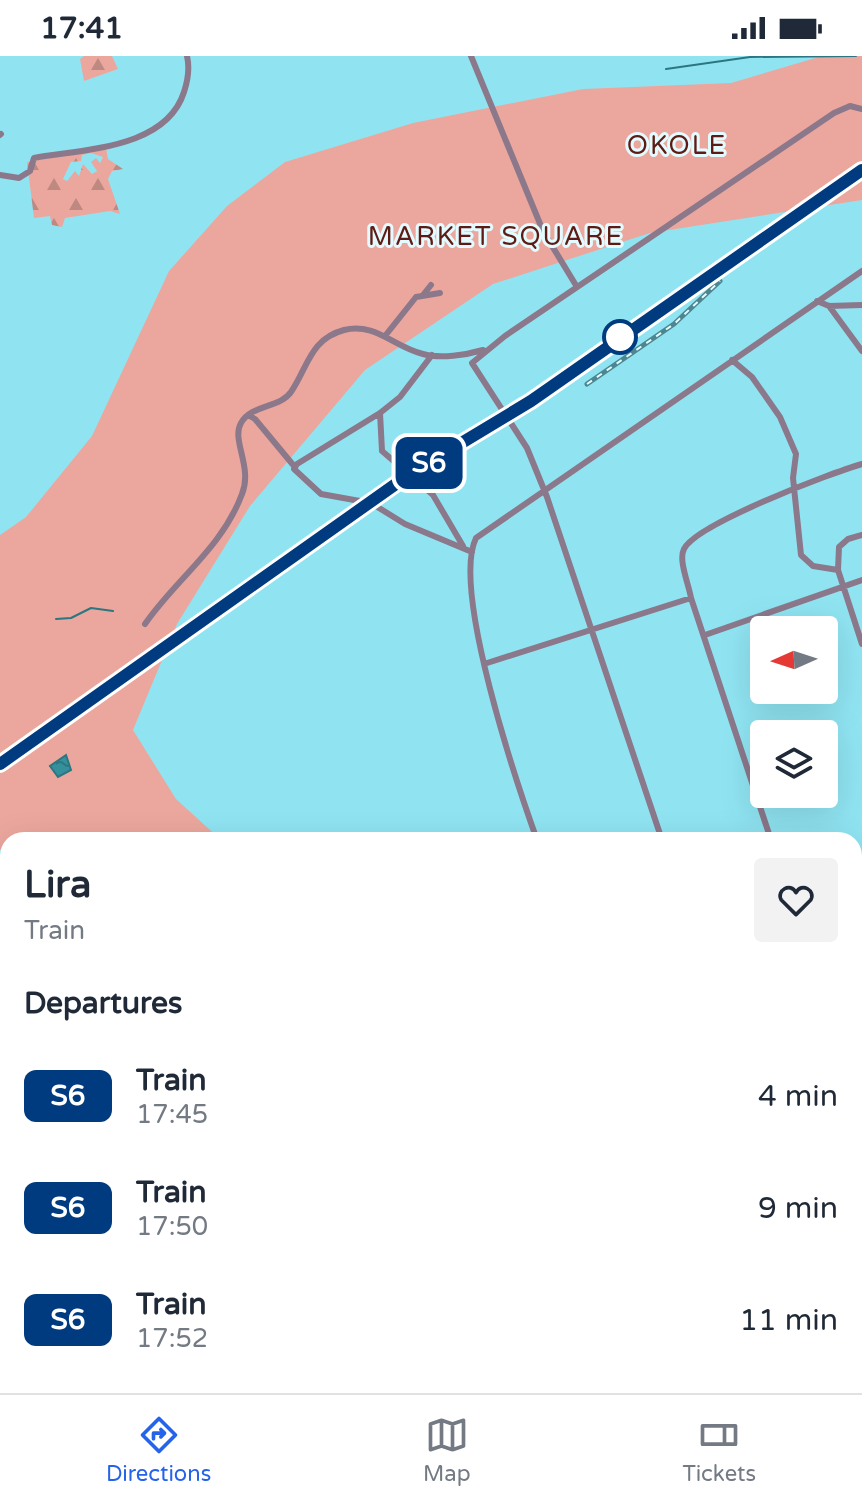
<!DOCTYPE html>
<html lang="en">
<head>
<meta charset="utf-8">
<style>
  body { margin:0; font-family:"Varela Round",sans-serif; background:#f2f2f3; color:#1f2937; height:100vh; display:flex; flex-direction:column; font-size:30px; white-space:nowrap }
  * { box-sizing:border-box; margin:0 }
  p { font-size:26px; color:#747a83 }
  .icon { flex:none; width:44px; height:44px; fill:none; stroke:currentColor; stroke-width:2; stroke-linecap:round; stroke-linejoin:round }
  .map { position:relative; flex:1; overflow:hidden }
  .side { position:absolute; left:0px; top:776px; width:862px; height:562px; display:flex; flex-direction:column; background:#fff; border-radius:24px 24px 0 0; box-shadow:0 8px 32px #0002 }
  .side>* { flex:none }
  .badge { padding:0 16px; border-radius:12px; font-size:28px; line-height:52px }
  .needle { width:52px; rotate:267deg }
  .tools { position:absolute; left:750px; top:560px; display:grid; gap:16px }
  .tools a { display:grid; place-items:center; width:88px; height:88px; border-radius:8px; background:#fff; box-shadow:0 8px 32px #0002; font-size:40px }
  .map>.badge { position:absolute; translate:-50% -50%; box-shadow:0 0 0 4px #fff }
  h2 { padding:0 24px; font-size:30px; line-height:72px }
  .round { display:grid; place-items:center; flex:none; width:84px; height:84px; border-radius:8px; background:#f2f2f3 }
  .headline { display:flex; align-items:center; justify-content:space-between; height:136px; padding:0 24px }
  h1 { font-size:38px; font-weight:700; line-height:60px }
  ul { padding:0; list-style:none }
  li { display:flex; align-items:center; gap:24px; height:112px; padding:0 24px }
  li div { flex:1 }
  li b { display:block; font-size:30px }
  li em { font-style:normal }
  li .badge { min-width:88px; font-weight:700; text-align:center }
  .status { display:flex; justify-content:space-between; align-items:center; height:56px; padding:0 40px; background:#fff; direction:ltr }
  .status svg { height:22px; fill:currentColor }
  .menu { display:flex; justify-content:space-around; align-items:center; height:112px; border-top:2px solid #e0e1e3; background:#fff; font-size:22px; color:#747a83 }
  .menu a { display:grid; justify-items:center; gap:4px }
  .menu .current { color:#2563eb }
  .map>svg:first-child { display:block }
  .forest { fill:url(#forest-firs); fill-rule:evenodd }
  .green { fill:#eba79d }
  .water { fill:url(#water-ripples); stroke:#2c7681; stroke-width:2 }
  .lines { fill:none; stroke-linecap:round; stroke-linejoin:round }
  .stream { stroke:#2c7681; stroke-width:2 }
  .minor { stroke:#8c788b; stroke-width:6 }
  .primary { stroke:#4f2d4e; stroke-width:9 }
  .rail-casing { stroke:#4d8690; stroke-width:5 }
  .rail { stroke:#e3fbfe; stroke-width:2; stroke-dasharray:6; stroke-linecap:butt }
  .line-casing { stroke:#fff; stroke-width:18 }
  .line { stroke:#003b80; stroke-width:12 }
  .stop-dot { fill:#fff; stroke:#003b80; stroke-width:4 }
  .labels { text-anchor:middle; stroke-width:6; stroke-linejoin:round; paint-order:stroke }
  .quarter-label { font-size:26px; letter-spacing:2px; fill:#5e1a14; stroke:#e3fbfe }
</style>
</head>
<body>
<div class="status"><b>17:41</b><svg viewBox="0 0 49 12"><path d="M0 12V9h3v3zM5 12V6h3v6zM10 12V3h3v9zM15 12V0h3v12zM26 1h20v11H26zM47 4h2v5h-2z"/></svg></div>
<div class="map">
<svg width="862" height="1337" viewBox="0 0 862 1337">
  <defs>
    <pattern id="forest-firs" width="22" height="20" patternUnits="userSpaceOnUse" patternTransform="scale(2)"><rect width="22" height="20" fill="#eba79d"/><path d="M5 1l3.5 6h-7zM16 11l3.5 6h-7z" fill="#bd8981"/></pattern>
    <pattern id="water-ripples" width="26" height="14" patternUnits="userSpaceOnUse" patternTransform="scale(2)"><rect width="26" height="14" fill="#35909d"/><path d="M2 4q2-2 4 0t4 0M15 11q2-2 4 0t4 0" fill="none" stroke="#2c7781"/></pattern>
  </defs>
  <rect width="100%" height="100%" fill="#90e4f2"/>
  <path class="forest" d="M84,0H112L118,13L84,25L80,3Z
    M106,92L108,103L123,113L112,115L108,123L120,158L110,155L65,162L62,171L52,169L50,160L34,162L27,106ZM91,97L103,101L100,107L96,102L91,106L97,115L92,118L83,108L79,120L75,115L67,125L63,123L71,106L81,105L82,99Z"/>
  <path class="green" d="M822,0H862V144L650,177L493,228L365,314L250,450L177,568L133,674L176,743L221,784H8V799L0,793V479L26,461L92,380L169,215L227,150L285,106L413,67L583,33L731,27Z
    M854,1138L862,1139V1337H558L550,1330H854Z"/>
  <path class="water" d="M66,699L71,714L58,721L50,710Z"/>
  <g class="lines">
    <path class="stream" d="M666,13L750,1L856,0
      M56,563L71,562L91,552L113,555"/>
    <path class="minor" d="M471,0L543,175L577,231
      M0,79L1,78
      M0,119L19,122L30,115L34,102C83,93 166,93 184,36C188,24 190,13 187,0
      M423,239L431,229
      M817,245L829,250L862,249
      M829,250L862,295
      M385,280L416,241L440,237
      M432,299L400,341L380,357L297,408L294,413L321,438L371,447L405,468L472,496
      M732,304L752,321L780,361L796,398L793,422L801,499L813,510L838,514L862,588
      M380,357L382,395L433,439L463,490
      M248,359L255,363L294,410
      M838,514L839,491L848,483L862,479
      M691,542C689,529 678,504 684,493C696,468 831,417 862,408
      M145,568C176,523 222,492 242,438C253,411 231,384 241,367C252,348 280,352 291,336C308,311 310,283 344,274C375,266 394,291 423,298C440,303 466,299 483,294
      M705,579L862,524
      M484,608L691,542L771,784
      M537,784C517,728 451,533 476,482L862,215
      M662,784L547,441L527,392L472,307L505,280L834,57L850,50L862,53
      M854,1048L862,1053
      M147,1337L151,1330
      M248,1337L252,1330
      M352,1337L356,1330
      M486,1337L489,1330"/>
    <path class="primary" d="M0,1106L8,1110
      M382,1330L394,1337"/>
    <g class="rail-casing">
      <path id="rail" d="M587,328L674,268L720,225
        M0,708L410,418L531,345L862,114"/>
    </g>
    <use href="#rail" class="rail"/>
  </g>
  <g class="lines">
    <g class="line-casing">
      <path id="line" d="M0,708L410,418L531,345L862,114"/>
    </g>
    <use href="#line" class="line"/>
  </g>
  <circle class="stop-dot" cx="620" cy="281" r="16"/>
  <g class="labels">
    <g class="quarter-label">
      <text x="677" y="98">OKOLE</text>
      <text x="496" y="189">MARKET SQUARE</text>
    </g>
  </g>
</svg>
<div class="tools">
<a><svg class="needle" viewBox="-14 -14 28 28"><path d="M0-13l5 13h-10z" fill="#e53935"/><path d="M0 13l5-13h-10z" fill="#747a83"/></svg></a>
<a><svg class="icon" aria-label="layers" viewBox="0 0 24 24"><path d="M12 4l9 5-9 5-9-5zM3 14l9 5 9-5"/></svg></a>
</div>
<b class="badge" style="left:429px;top:407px;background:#003b80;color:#fff">S6</b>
<section class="side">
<div class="headline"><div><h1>Lira</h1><p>Train</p></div><a class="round"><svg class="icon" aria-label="heart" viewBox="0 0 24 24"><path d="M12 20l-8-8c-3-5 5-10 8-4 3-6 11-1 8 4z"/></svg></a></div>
<h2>Departures</h2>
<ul>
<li><span class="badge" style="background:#003b80;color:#fff">S6</span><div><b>Train</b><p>17:45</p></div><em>4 min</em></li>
<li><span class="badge" style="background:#003b80;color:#fff">S6</span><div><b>Train</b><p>17:50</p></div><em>9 min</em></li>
<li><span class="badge" style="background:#003b80;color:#fff">S6</span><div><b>Train</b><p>17:52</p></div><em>11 min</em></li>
</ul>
</section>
</div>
<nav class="menu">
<a class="current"><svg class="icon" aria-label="directions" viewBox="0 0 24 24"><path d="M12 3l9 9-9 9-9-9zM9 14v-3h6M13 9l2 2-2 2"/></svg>Directions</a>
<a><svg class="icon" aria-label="map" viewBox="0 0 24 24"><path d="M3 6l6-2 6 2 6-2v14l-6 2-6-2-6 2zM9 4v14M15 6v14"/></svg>Map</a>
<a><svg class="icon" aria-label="tickets" viewBox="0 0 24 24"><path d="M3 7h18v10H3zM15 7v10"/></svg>Tickets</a>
</nav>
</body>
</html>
